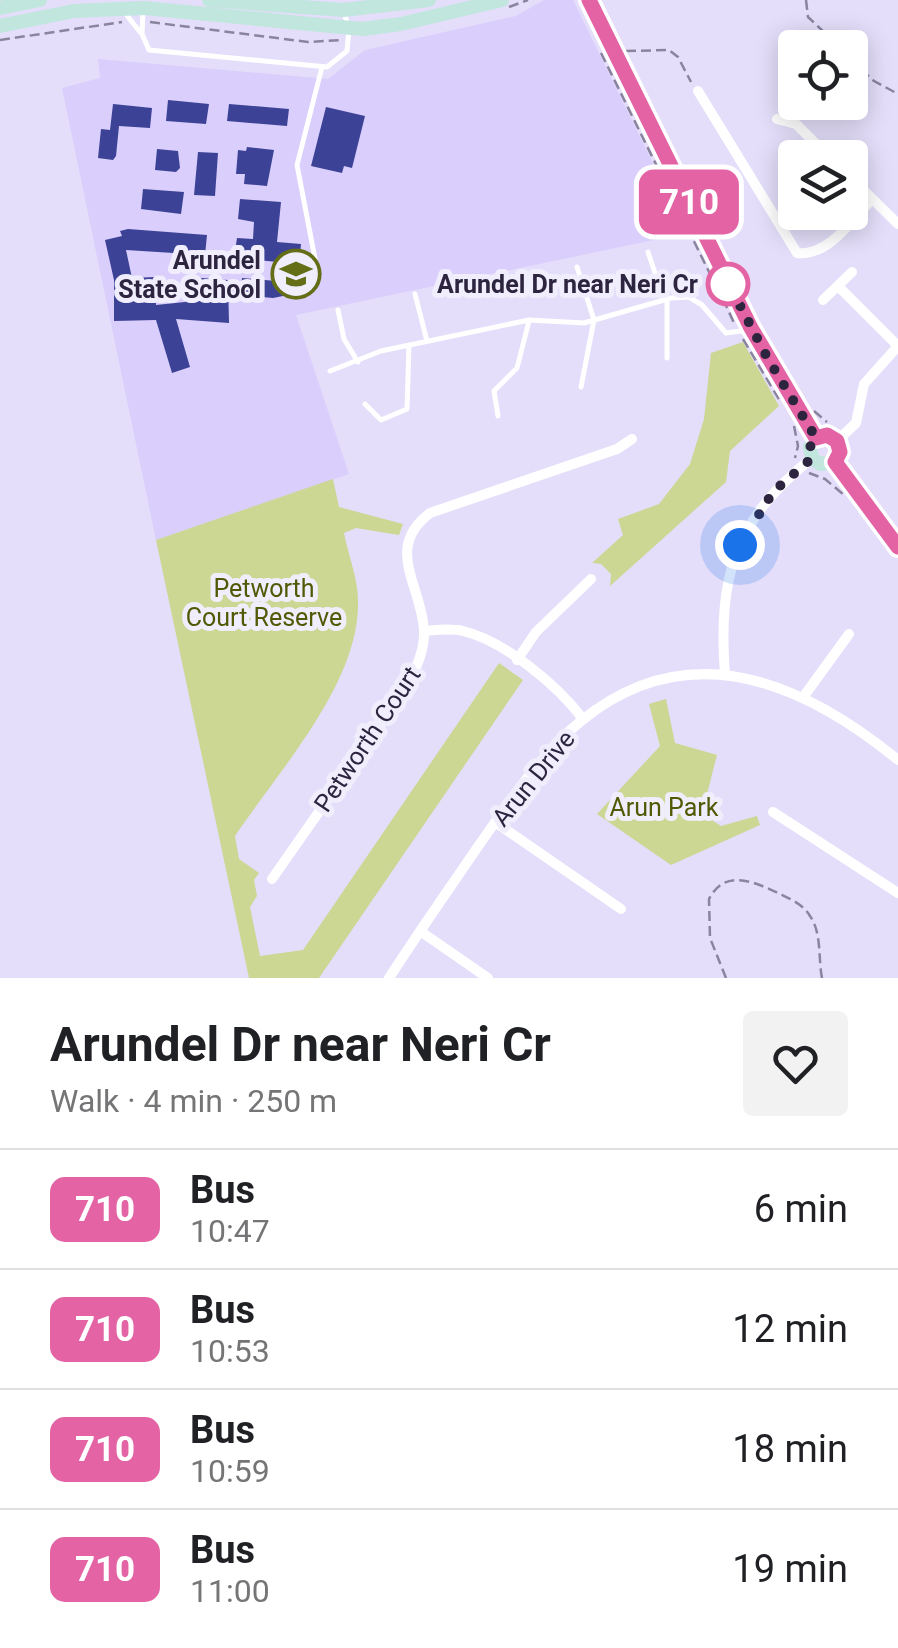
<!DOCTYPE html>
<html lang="en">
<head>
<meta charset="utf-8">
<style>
  body { margin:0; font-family:Roboto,sans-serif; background:#f2f2f2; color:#202124; height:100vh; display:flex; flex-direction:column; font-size:38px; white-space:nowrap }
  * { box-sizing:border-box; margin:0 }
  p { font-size:32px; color:#757577 }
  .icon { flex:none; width:55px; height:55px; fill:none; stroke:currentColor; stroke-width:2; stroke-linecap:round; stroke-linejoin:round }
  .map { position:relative; height:978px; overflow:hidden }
  .sheet { display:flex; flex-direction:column; background:#fff; flex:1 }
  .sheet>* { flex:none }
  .badge { padding:0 20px; border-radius:15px; font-size:35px; line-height:65px }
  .controls { position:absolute; left:778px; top:30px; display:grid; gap:20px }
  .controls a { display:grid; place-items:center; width:90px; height:90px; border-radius:10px; background:#fff; box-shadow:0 5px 25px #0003; font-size:50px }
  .you { position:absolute; width:50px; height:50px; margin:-25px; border:8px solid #fff; border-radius:50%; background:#1a73e8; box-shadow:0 0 0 15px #1a73e833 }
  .map>.badge { position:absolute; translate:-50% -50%; box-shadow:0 0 0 5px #fff }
  .round { display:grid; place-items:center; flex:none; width:105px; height:105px; border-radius:10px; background:#f2f2f2 }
  .head { display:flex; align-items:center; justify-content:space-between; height:170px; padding:0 50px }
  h1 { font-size:48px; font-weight:700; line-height:75px }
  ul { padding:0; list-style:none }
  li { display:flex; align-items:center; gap:30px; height:120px; padding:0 50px; border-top:2px solid #e0e0e0 }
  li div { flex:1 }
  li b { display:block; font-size:38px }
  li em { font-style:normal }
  li .badge { min-width:110px; font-weight:700; text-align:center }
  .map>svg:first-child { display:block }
  .built { fill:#d9cefc }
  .green { fill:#cbd792 }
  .building { fill:#3c4296 }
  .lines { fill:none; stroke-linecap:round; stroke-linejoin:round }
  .path { stroke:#8a849f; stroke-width:2.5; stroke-dasharray:10 5; stroke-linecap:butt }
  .lane { stroke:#fff; stroke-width:5 }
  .street { stroke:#fff; stroke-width:10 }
  .secondary { stroke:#c0e6de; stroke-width:14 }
  .line-casing { stroke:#fff; stroke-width:22 }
  .line { stroke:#e463a4; stroke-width:15 }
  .walk { stroke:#2d2540; stroke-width:10; stroke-dasharray:0 18 }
  .stop-dot { fill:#fff; stroke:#e463a4; stroke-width:5 }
  .labels { text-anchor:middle; stroke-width:10; stroke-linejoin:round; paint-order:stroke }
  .poi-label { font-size:25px; font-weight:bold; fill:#2d2540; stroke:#f0edfc; text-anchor:end }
  .stop-label { font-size:25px; font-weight:bold; fill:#2d2540; stroke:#f0edfc; text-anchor:end }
  .park-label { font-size:25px; fill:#515904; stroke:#f0edfc }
  .street-label { font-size:25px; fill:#2d2540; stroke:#f0edfc }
</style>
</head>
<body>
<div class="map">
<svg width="898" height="978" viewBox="0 0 898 978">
  <rect width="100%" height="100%" fill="#e4defa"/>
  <path class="built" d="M544,0H573L687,233L296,315L349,474L156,540L62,88L100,78L98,59L328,79L365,50L516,16Z"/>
  <path class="green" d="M743,342L779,406L730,451L726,482L610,586L611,574L601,564L592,563L623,535L618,519L659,504L690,464L704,419L711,353Z
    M333,479L339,507L403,524L399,535L356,528L344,533C348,554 358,579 358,601C360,683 279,770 235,836L239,859L259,873L254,880L257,896L250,907L260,956L303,950L499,663L523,680L319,978H249L156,540Z
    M666,699L675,743L717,755L707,794L713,821L721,826L757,816L760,825L671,865L597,814L660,746L649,704Z"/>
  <path class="building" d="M168,100L209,104L206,124L166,121Z
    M113,104L152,108L150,128L119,126L116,156L113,160L98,158L101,129L110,130Z
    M229,104L289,109L287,126L227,121Z
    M326,107L365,116L352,168L344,166L342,173L311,166Z
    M247,147L274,150L267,186L244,184L245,174H236L238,150L246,151Z
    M157,149L178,151L180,168L176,172L155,170Z
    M198,152L218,153L215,196L194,195Z
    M143,189L184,192L181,214L141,209Z
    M240,199L281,202L277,242L301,244L299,264L234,258L237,238L253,239L254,222L238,219Z
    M128,229L207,235L205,255L126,250L132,278L155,277L156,305L185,302L188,277L228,280L229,323L176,319L190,367L172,373L156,320L114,321V280L105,240L122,236L120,231Z
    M295,277L298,293L273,298L241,295L242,278L276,281Z"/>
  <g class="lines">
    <path class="path" d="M806,0L808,17L841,48
      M509,7L528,0
      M150,22L308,42L341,40
      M0,40L122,22
      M626,51L669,50L678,57L691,82
      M601,53L715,284
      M850,60L874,81L898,94
      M723,299L734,323
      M743,339L780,401
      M814,411L827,422
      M794,426L798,446L795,458
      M809,473L825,479L844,495
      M726,978L710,938L709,899C725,868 754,882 778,893C790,899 803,904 810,916C822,933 818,958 822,978"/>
    <path class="lane" d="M143,11L142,34L149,50L327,67L347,51L349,28L344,13
      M125,13L140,32
      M648,252L664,300
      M577,267L594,320L581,387
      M317,269L297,165L322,67
      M415,294L427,341
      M667,301V358
      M338,310L344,339L358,362
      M330,371L381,351L529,320L584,323L671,298L689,297L702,305L726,333L748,330
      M365,404L381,420L407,409L409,345
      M498,416L494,391L517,368L529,321"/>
    <path class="street" d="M698,91L797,253C829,256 851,221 872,199
      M777,119L796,124L830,158
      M850,177L898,224
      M823,300L852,272
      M837,441L856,423L864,384L898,346L838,286
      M424,631C437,630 451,628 463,631C505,641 558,686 583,719
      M517,660L536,632L591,579
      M725,675C718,578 733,521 812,458
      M804,696L849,634
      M773,812L898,893
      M495,822L621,909
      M272,879L409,683C417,666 425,649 424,630C421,584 384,548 430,513L617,449L632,439
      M420,931L488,978
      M389,978C418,933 449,889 479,845C509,803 540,754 581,721C689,633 803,682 898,760"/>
    <path class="secondary" d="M209,0L343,10L429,0
      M589,0L751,329L816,438
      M0,8L40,0
      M0,26L74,11L144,8L362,29L401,24L502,0
      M816,438L810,447L812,458L820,464L835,462
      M816,438L827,435L837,441L840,452L835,462
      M835,462L898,546"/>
  </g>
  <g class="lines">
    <g class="line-casing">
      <path id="line" d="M589,0L751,328L816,438L827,435L837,441L840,452L835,462L898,547"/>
    </g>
    <use href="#line" class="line"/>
    <path class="walk" d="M728,284L722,271L768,359L816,438L810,447L812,458L773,492L740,545"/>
  </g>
  <defs>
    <g id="school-ring" transform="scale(2.5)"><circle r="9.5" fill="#f0edfc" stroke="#646e16" stroke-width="1.5"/><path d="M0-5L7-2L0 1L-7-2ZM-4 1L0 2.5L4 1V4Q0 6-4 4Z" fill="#646e16"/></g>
  </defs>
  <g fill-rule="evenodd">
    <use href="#school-ring" x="296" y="274"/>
  </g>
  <circle class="stop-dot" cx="728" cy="284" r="20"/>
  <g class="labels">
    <g class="poi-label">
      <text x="261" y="269">Arundel<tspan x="261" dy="29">State School</tspan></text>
    </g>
    <g class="stop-label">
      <text x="698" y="293">Arundel Dr near Neri Cr</text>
    </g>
    <g class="park-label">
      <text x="264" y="597">Petworth<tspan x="264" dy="29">Court Reserve</tspan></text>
      <text x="664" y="816">Arun Park</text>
    </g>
    <g class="street-label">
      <text transform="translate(367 739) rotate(-56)" y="9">Petworth Court</text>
      <text transform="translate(533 778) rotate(-51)" y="9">Arun Drive</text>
    </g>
  </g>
</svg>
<div class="controls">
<a><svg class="icon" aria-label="locate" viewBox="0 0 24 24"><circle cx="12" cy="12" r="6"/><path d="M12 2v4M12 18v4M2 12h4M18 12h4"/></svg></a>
<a><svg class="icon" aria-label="layers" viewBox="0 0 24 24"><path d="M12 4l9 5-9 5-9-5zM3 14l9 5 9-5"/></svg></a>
</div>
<div class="you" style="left:740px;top:545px"></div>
<b class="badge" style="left:689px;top:202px;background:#e463a4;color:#fff">710</b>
</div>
<section class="sheet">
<div class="head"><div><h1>Arundel Dr near Neri Cr</h1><p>Walk · 4 min · 250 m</p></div><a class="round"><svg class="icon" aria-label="heart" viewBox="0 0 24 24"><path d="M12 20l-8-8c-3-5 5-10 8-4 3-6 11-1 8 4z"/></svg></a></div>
<ul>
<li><span class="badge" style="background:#e463a4;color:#fff">710</span><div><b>Bus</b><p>10:47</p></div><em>6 min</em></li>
<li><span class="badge" style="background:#e463a4;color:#fff">710</span><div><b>Bus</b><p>10:53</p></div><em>12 min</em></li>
<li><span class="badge" style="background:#e463a4;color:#fff">710</span><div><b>Bus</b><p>10:59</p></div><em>18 min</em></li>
<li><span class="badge" style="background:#e463a4;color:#fff">710</span><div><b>Bus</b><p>11:00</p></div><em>19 min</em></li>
</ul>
</section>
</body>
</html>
